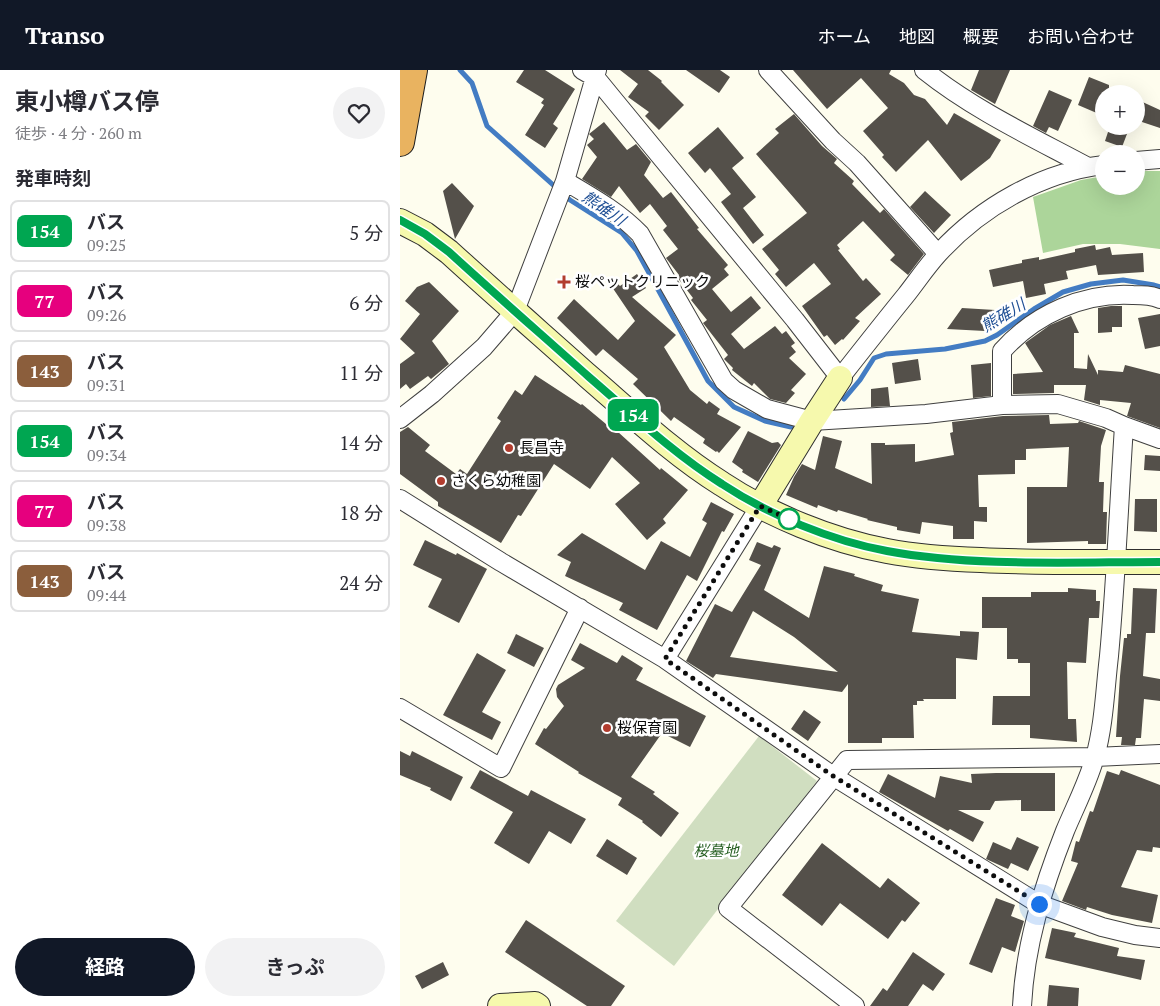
<!DOCTYPE html>
<html lang="ja">
<head>
<meta charset="utf-8">
<style>
  body { margin:0; font-family:"PT Serif","Noto Sans JP",serif; background:#f2f2f3; color:#2b2b33; height:100vh; display:flex; flex-direction:column; font-size:19px; white-space:nowrap }
  * { box-sizing:border-box; margin:0 }
  p { font-size:16px; color:#7c7c81 }
  .icon { flex:none; width:28px; height:28px; fill:none; stroke:currentColor; stroke-width:2; stroke-linecap:round; stroke-linejoin:round }
  .map { position:relative; flex:1; overflow:hidden }
  .side { display:flex; flex-direction:column; background:#fff; width:400px }
  .side>* { flex:none }
  .badge { padding:0 10px; border-radius:8px; font-size:18px; line-height:32px }
  .fabs { position:absolute; left:695px; top:15px; display:grid; gap:10px }
  .fabs a { display:grid; place-items:center; width:50px; height:50px; border-radius:50%; background:#fff; box-shadow:0 5px 20px #0002; font-size:25px }
  .you { position:absolute; width:25px; height:25px; margin:-12px; border:4px solid #fff; border-radius:50%; background:#1a73e8; box-shadow:0 0 0 8px #1a73e833 }
  .map>.badge { position:absolute; translate:-50% -50%; box-shadow:0 0 0 2px #fff }
  h2 { padding:0 15px; font-size:19px; line-height:45px }
  .round { display:grid; place-items:center; flex:none; width:52px; height:52px; border-radius:26px; background:#f2f2f3 }
  .headline { display:flex; align-items:center; justify-content:space-between; height:85px; padding:0 15px }
  h1 { font-size:24px; font-weight:700; line-height:38px }
  .action { display:flex; gap:10px; margin-top:auto; padding:10px 15px }
  .action a { flex:1; height:58px; border-radius:30px; background:#111827; color:#fff; font-size:20px; font-weight:700; line-height:58px; text-align:center }
  .action a+a { background:#f2f2f3; color:#2b2b33 }
  ul { padding:0; list-style:none }
  li { display:flex; align-items:center; gap:15px; height:62px; margin:0 10px 8px; padding:0 5px; border:2px solid #e1e1e2; border-radius:8px }
  li div { flex:1 }
  li b { display:block; font-size:19px }
  li em { font-style:normal }
  li .badge { min-width:55px; font-weight:700; text-align:center }
  header { display:flex; align-items:center; gap:30px; box-sizing:border-box; height:70px; padding:0 25px; background:#111827; color:#fff }
  header strong { font-size:24px }
  nav { display:flex; gap:28px; margin-inline-start:auto; font-size:18px }
  main { display:flex; flex:1; min-height:0 }
  .map>svg:first-child { display:block }
  .forest { fill:#acd59a }
  .cemetery { fill:#d0dec0 }
  .lines { fill:none; stroke-linecap:round; stroke-linejoin:round }
  .stream { stroke:#437cc3; stroke-width:5 }
  .building { fill:#54504a; fill-rule:evenodd }
  .street-casing { stroke:#404040; stroke-width:20 }
  .secondary-casing { stroke:#2f2f2f; stroke-width:26 }
  .highway-casing { stroke:#1e1e1e; stroke-width:30 }
  .street { stroke:#fff; stroke-width:18 }
  .secondary { stroke:#f6f9ad; stroke-width:24 }
  .highway { stroke:#e9b360; stroke-width:28 }
  .line-casing { stroke:#fff; stroke-width:11 }
  .line { stroke:#00a651; stroke-width:8 }
  .walk { stroke:#0d0d0d; stroke-width:5; stroke-dasharray:0 9 }
  .poi-dot { fill:#b23d2f; stroke:#fff; stroke-width:2 }
  .stop-dot { fill:#fff; stroke:#00a651; stroke-width:2.5 }
  .labels { text-anchor:middle; stroke-width:5; stroke-linejoin:round; paint-order:stroke }
  .poi-label { font-size:15px; fill:#0d0d0d; stroke:#fff; text-anchor:start }
  .park-label { font-size:15px; font-style:italic; fill:#265f22; stroke:#fff }
  .water-label { font-size:16px; font-style:italic; fill:#205095; stroke:#fff }
</style>
</head>
<body>
<header>
<strong>Transo</strong>
<nav><a>ホーム</a><a>地図</a><a>概要</a><a>お問い合わせ</a></nav>
</header>
<main>
<section class="side">
<div class="headline"><div><h1>東小樽バス停</h1><p>徒歩 · 4 分 · 260 m</p></div><a class="round"><svg class="icon" aria-label="heart" viewBox="0 0 24 24"><path d="M12 20l-8-8c-3-5 5-10 8-4 3-6 11-1 8 4z"/></svg></a></div>
<h2>発車時刻</h2>
<ul>
<li><span class="badge" style="background:#00a651;color:#fff">154</span><div><b>バス</b><p>09:25</p></div><em>5 分</em></li>
<li><span class="badge" style="background:#e6007e;color:#fff">77</span><div><b>バス</b><p>09:26</p></div><em>6 分</em></li>
<li><span class="badge" style="background:#8b5e3c;color:#fff">143</span><div><b>バス</b><p>09:31</p></div><em>11 分</em></li>
<li><span class="badge" style="background:#00a651;color:#fff">154</span><div><b>バス</b><p>09:34</p></div><em>14 分</em></li>
<li><span class="badge" style="background:#e6007e;color:#fff">77</span><div><b>バス</b><p>09:38</p></div><em>18 分</em></li>
<li><span class="badge" style="background:#8b5e3c;color:#fff">143</span><div><b>バス</b><p>09:44</p></div><em>24 分</em></li>
</ul>
<div class="action"><a>経路</a><a>きっぷ</a></div>
</section>
<div class="map">
<svg width="760" height="936" viewBox="0 0 760 936">
  <rect width="100%" height="100%" fill="#fefdee"/>
  <path class="forest" d="M736,101H760V179L720,174H683L643,183L633,127L681,110L704,106V116H736Z"/>
  <path class="cemetery" d="M359,666L417,711L274,896L216,851Z"/>
  <g class="lines">
    <path class="stream" d="M60,0L72,13L87,56L170,130L222,163L237,181L308,311L334,337L365,351L391,357
      M444,329L460,310L474,288L486,284L545,279L585,271L597,265L634,239L663,222L691,214L723,210L754,215L760,217"/>
  </g>
  <path class="building" d="M124,0H145L175,19L153,54L158,58L145,78L125,65L144,35L141,33L144,29L116,12Z
    M220,0H248L262,11L261,12L284,35L259,60L245,46L249,42L228,27L238,14Z
    M286,0H320L330,7L319,23Z
    M393,0H491L489,4L504,13L514,25L525,29L547,55L554,43L601,70L590,88L561,111L528,70L496,102L482,87L484,85L463,61L488,38L461,8L427,39Z
    M579,0H610L595,34L571,20Z
    M689,7L709,15V21L707,24H704V32L699,44L678,35Z
    M649,20L672,30L658,61L649,57L646,63L633,56Z
    M736,29L760,40V58L736,50Z
    M394,44L422,76L437,89L434,93L454,111L452,114L480,143L484,139L524,184L508,205L490,190L495,185L463,151L437,175L440,179L438,180L463,211L466,208L481,224L455,248L460,251L443,270L442,269L435,275L427,265L424,267L402,236L431,214L414,193L386,217L375,204L379,200L362,179L407,143L356,84L379,63L375,59Z
    M204,52L227,80L236,74L251,92L244,105L263,128L271,122L299,158L297,159L328,195L324,199L329,205L312,219L331,242L351,226L361,238L331,264L344,279L375,256L382,264L386,261L395,273L391,276L396,282L389,288L406,304L391,320L395,323L386,333L370,329L354,313L352,316L332,300L333,298L324,289L328,285L303,253L307,250L291,230L293,228L277,207L279,205L266,188L278,179L263,160L267,156L250,134L240,143L219,116L211,127L182,109L197,87L187,75L194,69L189,64Z
    M710,56H730L722,77L705,71Z
    M318,57L344,88L332,98L356,127L343,138L364,165L353,174L321,132L331,124L310,98L305,103L288,83Z
    M52,113L74,136L55,169L43,121Z
    M525,121L551,145L534,163L510,137Z
    M695,175L696,180L710,177L712,185L743,183L744,202L698,205L696,195L666,201L668,209L644,214L646,224L626,228L623,211L593,217L589,200L622,193V190L639,187V190L675,182V179Z
    M237,204L246,218L232,227L276,265L264,277L290,320L307,334L309,331L320,339L317,344L341,357L319,383L317,381L316,382L303,373L305,369L274,347L271,351L233,314L238,309L203,279L196,286L157,248L174,229L218,270L235,251L210,214L214,210L220,216Z
    M29,212L59,241L32,271L49,294L31,309L28,306L10,319L6,314L0,319V294L15,283L0,269L20,244L5,231L17,217Z
    M711,236H722V257H712V262L698,263V238Z
    M562,238L595,240L594,256H585V261L547,259Z
    M760,244V276L745,279L738,248Z
    M671,246L679,263H674V298L687,299L688,284L698,305V300L723,302L725,295L760,304V358L727,346L731,333L700,330V335L684,330L686,315H654V323L613,324V304L643,302L625,273L650,255Z
    M518,289L521,310L495,314L492,293Z
    M591,293V326L573,328L571,295Z
    M135,305L181,335L182,334L206,354L207,352L260,400L261,398L288,420L263,449L266,453L247,470L215,434L240,413L212,387L190,419L154,394L121,446L118,445L101,473L38,436V432L0,404V362L8,357L30,375L25,381L56,404L60,399L67,404L101,351L97,348L115,320L122,325Z
    M488,317L490,336L471,337V319Z
    M649,345L650,354L678,353L679,351L706,360L701,376L699,412H704L703,442H707L706,474H688V471L627,473V417H667L669,377L626,379V390H615V404L578,405L579,437H587V452L574,451V469H553V456L522,452L520,464L497,460V457L467,450L468,449L438,440L437,442L418,435L417,438L386,425L394,407L402,394L415,400L423,366L442,371L435,398L472,414L471,373H485V375L515,374V392L554,385L550,363L553,362L552,352L603,346Z
    M348,361L372,373L378,372L381,375L358,412L342,402L343,400L332,392Z
    M745,385L760,386V401L744,400Z
    M735,429H757V462L734,461Z
    M311,432L334,444L324,462L322,461L297,511L287,505L257,560L219,540L223,533L165,506L171,492L157,485L182,463L245,500L261,471L290,487L307,453L302,450Z
    M25,470L56,485L57,483L87,499L59,553L28,537L42,509L13,495Z
    M357,472L372,478L374,475L381,478L364,520L409,548L424,496L455,504L454,506L483,515L481,521L519,529L512,562L560,566V561L579,562L577,590L556,588V629H523L524,631H517V635H513L514,668H482V673H448V614L442,622L316,604L313,608L286,591L315,534L332,542L361,495L349,490ZM353,541L394,567L438,602L330,587Z
    M668,518L696,520V531H700L699,548H689L686,593L667,592L668,649H676L677,672L630,668V655H592L593,626H630V593H618V589H607V558H582V527H631V522H668Z
    M733,518L757,519L755,563H746L743,606L760,609V631L744,629L741,668H736L735,675H721L722,667H716L720,606L724,568H727V564H731Z
    M116,564L144,578L134,597L107,583Z
    M180,573L217,593L222,585L243,598L236,610L306,646L290,677L262,663L231,707L255,722L253,724L279,743L261,767L242,752L243,751L218,735L222,728L178,703L179,702L135,674L144,658L146,659L164,636L157,627L156,619L158,615L185,598L171,590Z
    M77,583L106,600L82,642L101,652L92,670L43,645Z
    M404,640L421,652L408,671L391,659Z
    M0,681L10,686L12,681L63,707L51,731L30,720L31,718L0,705Z
    M80,700L128,726L131,720L186,749L171,774L149,761L129,794L94,773L113,742L70,718Z
    M721,700L760,715V778L753,777L752,782L737,780L721,817L758,825L752,853L712,845L687,837L686,840L662,831L678,793L671,791L676,771L679,772L690,741L693,742L707,701L719,705Z
    M596,703H655V741H621V730L595,731L590,740H558L584,752L573,772L550,759L548,761L479,722L488,704L535,728L540,706L572,713L571,704Z
    M617,767L639,777L628,801L611,793L608,799L586,789L593,772L611,780Z
    M207,769L237,788L227,805L196,786Z
    M422,773L480,818L488,808L520,833L505,852L502,850L488,869L440,833L422,856L382,825Z
    M596,828L615,835L611,846L624,851L615,882L602,877L592,903L569,894Z
    M126,850L225,916L211,936H187L105,882Z
    M652,858L676,863L674,867L719,878L717,886L745,890L741,910L645,888Z
    M513,882L545,904L533,921L523,914L508,936H470L483,918L487,921Z
    M43,892L49,905L22,919L15,906Z
    M649,915L679,918L678,936H647Z"/>
  <g class="lines">
    <g class="street-casing">
      <path id="street" d="M182,0L196,8L214,30L395,250L440,308C462,280 484,252 506,225C517,211 527,196 539,183C581,137 642,102 704,95
        M368,0L433,71L457,93L538,184
        M524,0C574,40 632,67 688,97
        M736,91L760,89
        M165,111C192,127 219,142 240,164L324,311L334,320L367,339L412,351L526,344L602,335L658,334L706,348L724,356L760,369
        M602,335V281C635,244 684,222 733,225C742,225 752,225 760,229
        M0,349L32,324L84,277L115,241L165,111L197,0
        M0,429L101,492L265,589L433,706L639,834L702,857L735,865L760,868
        M265,589L360,436
        M0,638L101,698L180,538
        M455,936L328,838L447,690L695,687L760,684
        M622,936C625,875 643,817 665,761C675,737 688,712 695,687C704,655 705,620 709,586C716,510 719,433 724,356"/>
    </g>
    <g class="secondary-casing">
      <path id="secondary" d="M0,151L25,164L49,182C95,224 142,265 189,307C232,344 274,384 322,414C369,445 432,471 487,481C518,487 549,489 581,490C640,493 700,492 760,492
        M360,436L412,351L440,308
        M100,936L135,934L138,936"/>
    </g>
    <g class="highway-casing">
      <path id="highway" d="M0,72L13,0"/>
    </g>
    <use href="#street" class="street"/>
    <use href="#secondary" class="secondary"/>
    <use href="#highway" class="highway"/>
  </g>
  <g class="lines">
    <g class="line-casing">
      <path id="line" d="M0,150L25,164L49,182C95,224 142,265 189,307C232,344 274,384 322,414C369,445 432,471 487,481C573,497 672,492 760,492"/>
    </g>
    <use href="#line" class="line"/>
    <path class="walk" d="M389,449L396,452L360,436L265,589L433,706L639,834"/>
  </g>
  <g class="poi-dot">
    <path d="M161.5 204.5h5v5h5v5h-5v5h-5v-5h-5v-5h5z"/>
    <circle cx="109" cy="378" r="5"/>
    <circle cx="41" cy="411" r="5"/>
    <circle cx="207" cy="658" r="5"/>
  </g>
  <circle class="stop-dot" cx="389" cy="449" r="10"/>
  <g class="labels">
    <g class="poi-label">
      <text x="175" y="217">桜ペットクリニック</text>
      <text x="119" y="383">長昌寺</text>
      <text x="51" y="416">さくら幼稚園</text>
      <text x="217" y="663">桜保育園</text>
    </g>
    <g class="park-label">
      <text x="316" y="786">桜墓地</text>
    </g>
    <g class="water-label">
      <text transform="translate(204 138) rotate(34)" y="6">熊碓川</text>
      <text transform="translate(603 245) rotate(-31)" y="6">熊碓川</text>
    </g>
  </g>
</svg>
<div class="fabs">
<a>+</a>
<a>−</a>
</div>
<div class="you" style="left:639px;top:834px"></div>
<b class="badge" style="left:233px;top:345px;background:#00a651;color:#fff">154</b>
</div>
</main>
</body>
</html>
